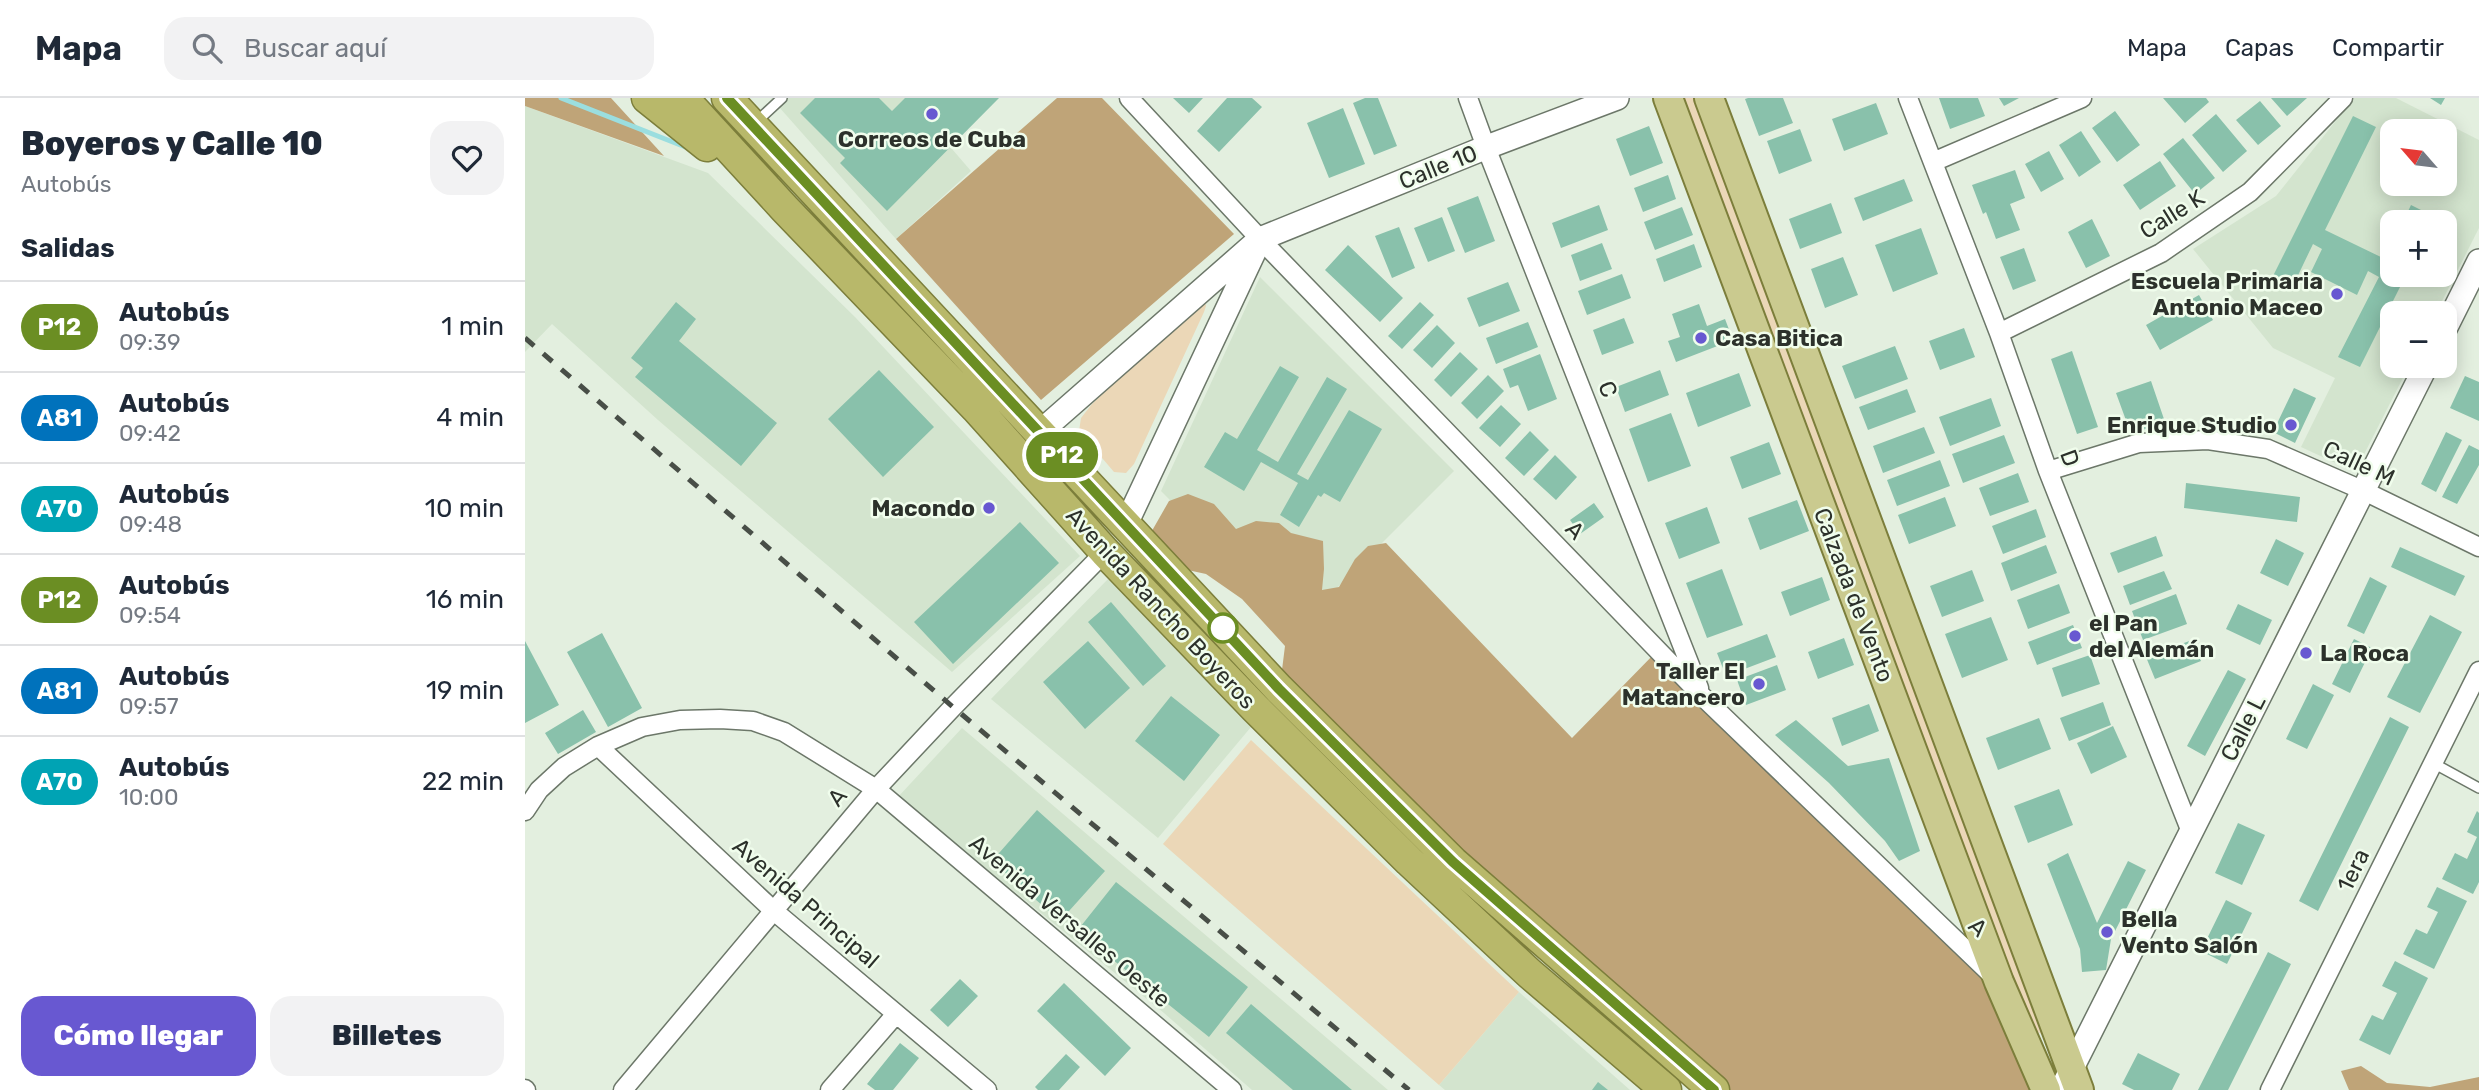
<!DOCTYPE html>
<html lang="es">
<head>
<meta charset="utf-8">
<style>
  body { margin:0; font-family:Rubik,sans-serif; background:#f2f2f3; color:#1f2937; height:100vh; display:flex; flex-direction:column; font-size:26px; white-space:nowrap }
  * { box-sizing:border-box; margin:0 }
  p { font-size:23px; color:#747a83 }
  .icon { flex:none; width:38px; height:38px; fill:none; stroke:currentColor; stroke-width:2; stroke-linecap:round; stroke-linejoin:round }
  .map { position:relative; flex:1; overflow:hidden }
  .drawer { display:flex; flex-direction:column; background:#fff; width:525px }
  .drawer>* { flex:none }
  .badge { padding:0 14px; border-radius:23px; font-size:24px; line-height:46px }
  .needle { width:46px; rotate:298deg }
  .buttons { position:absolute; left:1855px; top:21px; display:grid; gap:14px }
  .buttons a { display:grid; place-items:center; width:77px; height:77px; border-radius:14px; background:#fff; box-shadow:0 4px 18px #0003; font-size:35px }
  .map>.badge { position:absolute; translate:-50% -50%; box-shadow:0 0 0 4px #fff }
  h2 { padding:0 21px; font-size:26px; line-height:63px }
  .round { display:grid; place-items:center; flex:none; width:74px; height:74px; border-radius:21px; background:#f2f2f3 }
  .summary { display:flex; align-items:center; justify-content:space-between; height:119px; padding:0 21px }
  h1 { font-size:33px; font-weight:800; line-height:52px }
  .button { display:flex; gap:14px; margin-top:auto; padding:14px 21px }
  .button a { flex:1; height:80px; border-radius:21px; background:#6858d1; color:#fff; font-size:28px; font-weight:800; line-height:80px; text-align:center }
  .button a+a { background:#f2f2f3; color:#1f2937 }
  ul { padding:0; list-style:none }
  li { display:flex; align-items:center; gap:21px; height:91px; padding:0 21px; border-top:2px solid #e0e1e3 }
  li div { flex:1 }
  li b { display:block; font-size:26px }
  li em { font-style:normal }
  li .badge { min-width:77px; font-weight:700; text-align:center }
  header { display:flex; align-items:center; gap:42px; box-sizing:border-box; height:98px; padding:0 35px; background:#fff; border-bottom:2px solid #e0e1e3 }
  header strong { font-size:33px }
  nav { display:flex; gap:38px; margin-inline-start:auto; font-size:24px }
  .search { width:490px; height:63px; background:#f2f2f3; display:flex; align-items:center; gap:18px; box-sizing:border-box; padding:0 24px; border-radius:21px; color:#747a83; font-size:26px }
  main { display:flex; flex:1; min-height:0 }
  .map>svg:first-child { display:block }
  .built { fill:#d3e4ce; fill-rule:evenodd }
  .green { fill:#ebd7b7 }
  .forest { fill:#bfa478 }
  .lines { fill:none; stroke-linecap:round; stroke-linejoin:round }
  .stream { stroke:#9bdedf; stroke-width:5 }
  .building { fill:#89c1ab }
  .service-casing { stroke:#6c7769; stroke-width:12 }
  .minor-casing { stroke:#6c7769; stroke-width:21 }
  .tertiary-casing { stroke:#6c7769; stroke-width:26 }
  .primary-casing { stroke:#7c7e3b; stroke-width:32 }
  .trunk-casing { stroke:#7c7e3b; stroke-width:33 }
  .service { stroke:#fff; stroke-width:9 }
  .minor { stroke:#fff; stroke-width:18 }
  .tertiary { stroke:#fff; stroke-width:23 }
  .primary { stroke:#caca8f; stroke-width:28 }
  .trunk { stroke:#b8b86a; stroke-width:30 }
  .rail { stroke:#484e47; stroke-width:5; stroke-dasharray:12 12; stroke-linecap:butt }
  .line-casing { stroke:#fff; stroke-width:16 }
  .line { stroke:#6b8e23; stroke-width:10 }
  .poi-dot { fill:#6858d1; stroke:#f0fdec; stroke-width:2.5 }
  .stop-dot { fill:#fff; stroke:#6b8e23; stroke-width:3.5 }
  .labels { text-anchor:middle; stroke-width:5; stroke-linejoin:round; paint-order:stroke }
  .poi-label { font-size:23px; font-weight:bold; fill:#2c312b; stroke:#f0fdec; text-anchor:end }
  .street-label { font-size:23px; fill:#2c312b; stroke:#f0fdec }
</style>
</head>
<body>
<header>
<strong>Mapa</strong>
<div class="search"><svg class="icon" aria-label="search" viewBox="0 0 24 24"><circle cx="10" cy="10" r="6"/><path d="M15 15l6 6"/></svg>Buscar aquí</div>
<nav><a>Mapa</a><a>Capas</a><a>Compartir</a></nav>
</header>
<main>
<section class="drawer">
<div class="summary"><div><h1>Boyeros y Calle 10</h1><p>Autobús</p></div><a class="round"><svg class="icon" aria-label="heart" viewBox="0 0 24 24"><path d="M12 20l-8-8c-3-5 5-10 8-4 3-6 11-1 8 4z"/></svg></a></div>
<h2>Salidas</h2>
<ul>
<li><span class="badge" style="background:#6b8e23;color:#fff">P12</span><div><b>Autobús</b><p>09:39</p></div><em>1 min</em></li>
<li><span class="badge" style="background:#0072bc;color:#fff">A81</span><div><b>Autobús</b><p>09:42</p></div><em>4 min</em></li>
<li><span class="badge" style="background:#00a3b4;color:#fff">A70</span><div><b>Autobús</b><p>09:48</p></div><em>10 min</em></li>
<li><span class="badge" style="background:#6b8e23;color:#fff">P12</span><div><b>Autobús</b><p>09:54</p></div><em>16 min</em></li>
<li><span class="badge" style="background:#0072bc;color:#fff">A81</span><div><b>Autobús</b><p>09:57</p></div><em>19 min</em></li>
<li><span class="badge" style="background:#00a3b4;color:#fff">A70</span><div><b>Autobús</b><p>10:00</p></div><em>22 min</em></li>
</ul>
<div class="button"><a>Cómo llegar</a><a>Billetes</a></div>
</section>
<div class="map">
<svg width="1954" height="992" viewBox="0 0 1954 992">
  <rect width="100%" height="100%" fill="#e3efdf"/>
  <path class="built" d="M246,0H383L446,73L371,141Z
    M1829,0H1871L1954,42V130L1911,215H1867V268H1884L1830,374L1776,349L1810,280L1748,250L1668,151L1751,98ZM1867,33H1920V86H1867ZM1867,124H1920V177H1867Z
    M0,8L183,75L330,219L555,458L427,574L133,322L27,226L0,254Z
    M735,179L929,373L772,530L636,393Z
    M583,481L726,629L633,740L466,601Z
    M437,630L863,992H727L639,915L373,699Z
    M994,894L1105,992H920L914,987Z"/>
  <path class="green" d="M1159,0H1171L1526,942L1508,931L1498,916L1156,2Z
    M680,204L681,208L679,214L609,366L601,375L589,374L554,333L556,320L567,306L673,205Z
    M726,642L994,894L914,987L638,746Z"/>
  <path class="forest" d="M0,0H86L139,58L0,8Z
    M532,0H577L709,136L516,302L371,141Z
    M663,396L689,406L711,431L731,423L754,425L766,435L798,443L799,471L797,492L814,489L830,461L843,448L861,445L1047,640L1133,552L1474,884L1521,992H1204L926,745L757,572L760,548L717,501L681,476L658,471L626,440L628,431L644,403Z
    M1836,968L1862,985L1905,989L1954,979V992H1824L1816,973Z"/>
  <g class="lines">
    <path class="stream" d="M36,0L163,50"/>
  </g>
  <path class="building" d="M290,0H354L367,13L380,0H474L362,113L315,65L320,60L275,15Z
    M648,0H678L664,15Z
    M702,0H727L737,9L694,54L672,33Z
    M840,0H853L872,48L849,57L828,5Z
    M1223,0H1258L1268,25L1234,38L1220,1Z
    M1414,0H1453L1460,18L1425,31Z
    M1474,0H1494L1479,8Z
    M1638,0H1681L1684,4L1660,25Z
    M1746,0H1782L1762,18Z
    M1905,0H1920L1916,7Z
    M1735,3L1756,28L1733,47L1711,22Z
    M1351,5L1363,36L1319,53L1307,21Z
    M818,10L840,66L804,80L782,25Z
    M1590,13L1615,47L1592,64L1567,30Z
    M1691,16L1722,53L1698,74L1667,37Z
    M1828,18L1851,29L1800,132L1860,161L1867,146V177H1881L1835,269L1813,259L1854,179L1843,173L1832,197L1786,174L1797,151L1788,146L1766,192L1746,182Z
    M1124,28L1138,65L1105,78L1091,41Z
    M1275,31L1287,63L1254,76L1242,43Z
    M1556,33L1576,64L1554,79L1534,47Z
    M1658,40L1690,80L1670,96L1638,56Z
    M1524,53L1539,81L1516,94L1500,66Z
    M1635,63L1651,88L1615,112L1598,87Z
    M1490,72L1500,100L1485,106L1495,132L1471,141L1461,114L1458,116L1447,87Z
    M1143,77L1151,101L1118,114L1109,90Z
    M1379,81L1388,103L1338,123L1329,100Z
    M953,98L970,143L940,155L922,110Z
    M1306,105L1317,135L1275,151L1264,121Z
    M1074,107L1083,132L1036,150L1027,125Z
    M1886,107L1910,119L1907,124H1878Z
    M1157,109L1168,137L1130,152L1119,124Z
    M917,119L930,153L903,164L889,130Z
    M1567,121L1585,158L1561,170L1543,134Z
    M874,129L890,170L867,180L850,138Z
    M1396,130L1413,176L1368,194L1350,147Z
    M1077,145L1087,171L1055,183L1046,157Z
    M1169,146L1177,169L1139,184L1131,161Z
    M823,147L878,200L855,224L800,172Z
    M1499,150L1511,183L1488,192L1475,159Z
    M1318,159L1333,197L1300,210L1286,171Z
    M1097,176L1106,200L1062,217L1053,193Z
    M983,184L995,213L954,229L942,200Z
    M1674,197L1688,222L1635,252L1621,227Z
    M151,204L171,221L154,243L252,325L216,368L110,279L118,270L106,260Z
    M895,204L909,217L877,251L863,238Z
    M1174,206L1182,228L1200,221L1208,242L1151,264L1143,243L1155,239L1147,216Z
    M1099,220L1109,245L1077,257L1068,232Z
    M1003,224L1013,249L971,266L961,240Z
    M912,227L930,245L907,270L888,252Z
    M1439,230L1450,259L1415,272L1404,243Z
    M1370,248L1383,281L1330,301L1317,268Z
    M1547,253L1573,329L1552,336L1526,261Z
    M935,254L953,271L926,299L909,282Z
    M1015,256L1032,301L1003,313L993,287L985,290L978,271Z
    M755,268L774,279L732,352L753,364L802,279L822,291L772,376L783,382L824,312L857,331L815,404L799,395L796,399L793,397L774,429L755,417L773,385L736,364L719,393L679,369L700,334L712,341Z
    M354,272L409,329L358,379L303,321Z
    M1135,272L1144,297L1100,314L1091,289Z
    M1214,275L1226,308L1173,329L1161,295Z
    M963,277L979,293L952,321L936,305Z
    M1940,278L1954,284V323L1925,310Z
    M1626,283L1640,324L1606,336L1591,295Z
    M1769,290L1791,300L1770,345L1748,334Z
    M1382,291L1391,314L1343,332L1334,309Z
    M1466,300L1476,328L1425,348L1414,319Z
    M976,307L996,326L975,349L954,330Z
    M1146,315L1166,368L1123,384L1104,331Z
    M1399,329L1410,355L1358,375L1348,348Z
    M1005,333L1024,352L999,378L980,360Z
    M1921,334L1937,342L1911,394L1896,386Z
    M1479,337L1490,365L1438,385L1427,356Z
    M1244,344L1256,376L1217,391L1205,359Z
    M1944,347L1954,352V367L1932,406L1917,399Z
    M1030,357L1052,379L1031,402L1008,381Z
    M1415,362L1425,388L1372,408L1362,382Z
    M1493,375L1504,404L1465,418L1454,390Z
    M1661,385L1775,399L1772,424L1659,410Z
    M1420,399L1431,428L1384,446L1373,417Z
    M1272,402L1284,433L1235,452L1223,420Z
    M1069,405L1079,419L1055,436L1045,422Z
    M1182,409L1195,445L1154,461L1140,425Z
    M1511,411L1521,439L1478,456L1467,428Z
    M495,424L534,465L428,566L389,524Z
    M1631,438L1638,458L1593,475L1585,455Z
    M1751,441L1779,455L1763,488L1735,475Z
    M1521,447L1532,475L1486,493L1476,465Z
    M1875,449L1940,478L1930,498L1866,469Z
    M1197,471L1218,527L1182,540L1161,485Z
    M1447,472L1459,503L1417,519L1405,488Z
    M1639,473L1647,491L1605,507L1598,488Z
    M1297,479L1305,502L1265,518L1256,494Z
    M1845,479L1862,488L1839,536L1822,528Z
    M1534,486L1545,515L1503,531L1492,502Z
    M1651,496L1662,526L1618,542L1607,513Z
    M586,504L641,568L618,588L563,524Z
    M1713,506L1747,522L1735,547L1701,531Z
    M1905,517L1937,534L1895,615L1862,599Z
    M1466,519L1483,562L1437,580L1420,536Z
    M1548,527L1557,550L1512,567L1503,544Z
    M77,535L117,610L83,629L42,554Z
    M1242,536L1251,559L1201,578L1192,555Z
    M1319,540L1329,567L1293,581L1283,554Z
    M1829,541L1847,550L1825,595L1807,586Z
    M1667,542L1676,563L1630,581L1621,559Z
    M0,543L34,607L0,625Z
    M563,543L605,590L560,631L518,584Z
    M1565,557L1575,586L1537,599L1527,570Z
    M1252,567L1261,592L1221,607L1212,582Z
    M1703,572L1721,581L1680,658L1662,648Z
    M1788,586L1809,597L1782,651L1761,641Z
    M646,598L695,637L659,683L610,643Z
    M1578,604L1586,627L1544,643L1535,620Z
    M1344,606L1354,633L1317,648L1307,620Z
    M58,612L71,634L33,656L20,635Z
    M1865,619L1884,629L1793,813L1774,803Z
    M1514,620L1526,651L1473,672L1461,640Z
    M1271,622L1323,668L1364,660L1395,753L1374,763L1360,743L1304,685L1250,637Z
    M1588,628L1602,659L1566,676L1552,645Z
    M1534,691L1548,727L1503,745L1489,708Z
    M512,712L580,773L535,823L467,763Z
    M1952,713L1954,715V784L1948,796L1917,781L1930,755L1942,761L1952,739L1942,734Z
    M1713,725L1740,737L1717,787L1690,775Z
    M1543,755L1572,825L1603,763L1621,772L1586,841L1581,872L1557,874L1555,851L1522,766Z
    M591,784L723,889L684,939L552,833Z
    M1912,789L1942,803L1909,871L1878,856L1891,831L1902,836L1913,814L1902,809Z
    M1701,802L1727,815L1702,866L1676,853Z
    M1743,854L1766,866L1703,992H1673Z
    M1870,863L1903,880L1865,957L1834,942L1847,917L1858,922L1872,895L1857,888Z
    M435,881L453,898L423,929L405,912Z
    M539,885L606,950L580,978L512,913Z
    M726,906L827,992H768L701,935Z
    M375,945L394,960L368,992H350L342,986Z
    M1613,955L1655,976L1647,992H1609L1597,986Z
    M541,956L555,969L534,992H513L510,989Z
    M1073,984L1083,992H1067Z"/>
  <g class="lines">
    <g class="service-casing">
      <path id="service" d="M230,25L257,0
        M1908,665L1954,690"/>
    </g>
    <g class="minor-casing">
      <path id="minor" d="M604,0L735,141L1178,599L1468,878
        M943,0L962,52L1174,590
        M1383,0L1474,235L1523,373L1666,734
        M1408,64L1557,0
        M1474,235L1636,155L1725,94L1818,0
        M1523,373L1614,345L1683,342L1743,351L1837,392L1954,449
        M73,648L249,813L462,992
        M0,713L14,692L39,669L73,648L117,629L155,622L195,621L228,623L259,634L351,691L707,992
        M0,991L1,992
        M98,992L351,691L428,609L580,454
        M305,992L371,916
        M1745,992L1954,573"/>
    </g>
    <g class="tertiary-casing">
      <path id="tertiary" d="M1920,231L1954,163
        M515,334L735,141L962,49L1092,0
        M601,426L731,150
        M1536,992L1901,268"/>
    </g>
    <g class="primary-casing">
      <path id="primary" d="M1143,0L1474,884L1521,992
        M1184,0L1554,992"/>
    </g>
    <g class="trunk-casing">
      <path id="trunk" d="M122,0L182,48
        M158,0L260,111L451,310L580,454L730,610L884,763L1004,875L1141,992
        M202,0L754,591L928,764L1189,992"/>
    </g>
    <use href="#service" class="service"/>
    <use href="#minor" class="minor"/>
    <use href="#tertiary" class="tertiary"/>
    <use href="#primary" class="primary"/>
    <use href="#trunk" class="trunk"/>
    <path class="rail" d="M0,240L428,609L884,992"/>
  </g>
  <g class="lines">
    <g class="line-casing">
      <path id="line" d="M202,0L754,591L928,764L1189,992"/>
    </g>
    <use href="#line" class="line"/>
  </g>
  <g class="poi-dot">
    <circle cx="407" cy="16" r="7"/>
    <circle cx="1812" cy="196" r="7"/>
    <circle cx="1176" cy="240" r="7"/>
    <circle cx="1766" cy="327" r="7"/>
    <circle cx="464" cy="410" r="7"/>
    <circle cx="1550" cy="538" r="7"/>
    <circle cx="1781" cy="555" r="7"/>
    <circle cx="1234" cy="586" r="7"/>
    <circle cx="1582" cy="834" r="7"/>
  </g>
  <circle class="stop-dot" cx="698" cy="530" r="14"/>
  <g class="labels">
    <g class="poi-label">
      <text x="407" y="49" text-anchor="middle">Correos de Cuba</text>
      <text x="1798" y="191">Escuela Primaria<tspan x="1798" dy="26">Antonio Maceo</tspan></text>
      <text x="1190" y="248" text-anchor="start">Casa Bitica</text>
      <text x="1752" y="335">Enrique Studio</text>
      <text x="450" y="418">Macondo</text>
      <text x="1564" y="533" text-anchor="start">el Pan<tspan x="1564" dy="26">del Alemán</tspan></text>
      <text x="1795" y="563" text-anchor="start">La Roca</text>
      <text x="1220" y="581">Taller El<tspan x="1220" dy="26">Matancero</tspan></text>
      <text x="1596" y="829" text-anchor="start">Bella<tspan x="1596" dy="26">Vento Salón</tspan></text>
    </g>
    <g class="street-label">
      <text transform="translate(913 69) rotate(-22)" y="8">Calle 10</text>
      <text transform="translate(1647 116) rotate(-32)" y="8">Calle K</text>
      <text transform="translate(1083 291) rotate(68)" y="8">C</text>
      <text transform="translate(1545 360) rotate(70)" y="8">D</text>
      <text transform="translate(1834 365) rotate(25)" y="8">Calle M</text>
      <text transform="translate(1050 432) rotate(46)" y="8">A</text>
      <text transform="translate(1329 497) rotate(69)" y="8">Calzada de Vento</text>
      <text transform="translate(636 510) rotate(47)" y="8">Avenida Rancho Boyeros</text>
      <text transform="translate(1718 630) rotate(-63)" y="8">Calle L</text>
      <text transform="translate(312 699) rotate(-50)" y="8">A</text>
      <text transform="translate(1828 772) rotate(-64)" y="8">1era</text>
      <text transform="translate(281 805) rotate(41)" y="8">Avenida Principal</text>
      <text transform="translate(545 823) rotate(40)" y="8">Avenida Versalles Oeste</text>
      <text transform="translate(1453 829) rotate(44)" y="8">A</text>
    </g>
  </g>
</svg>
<div class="buttons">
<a><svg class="needle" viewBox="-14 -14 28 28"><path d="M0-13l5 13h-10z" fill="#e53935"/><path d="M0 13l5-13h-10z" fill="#747a83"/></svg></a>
<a>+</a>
<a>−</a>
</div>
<b class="badge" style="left:537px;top:357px;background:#6b8e23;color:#fff">P12</b>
</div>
</main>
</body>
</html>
